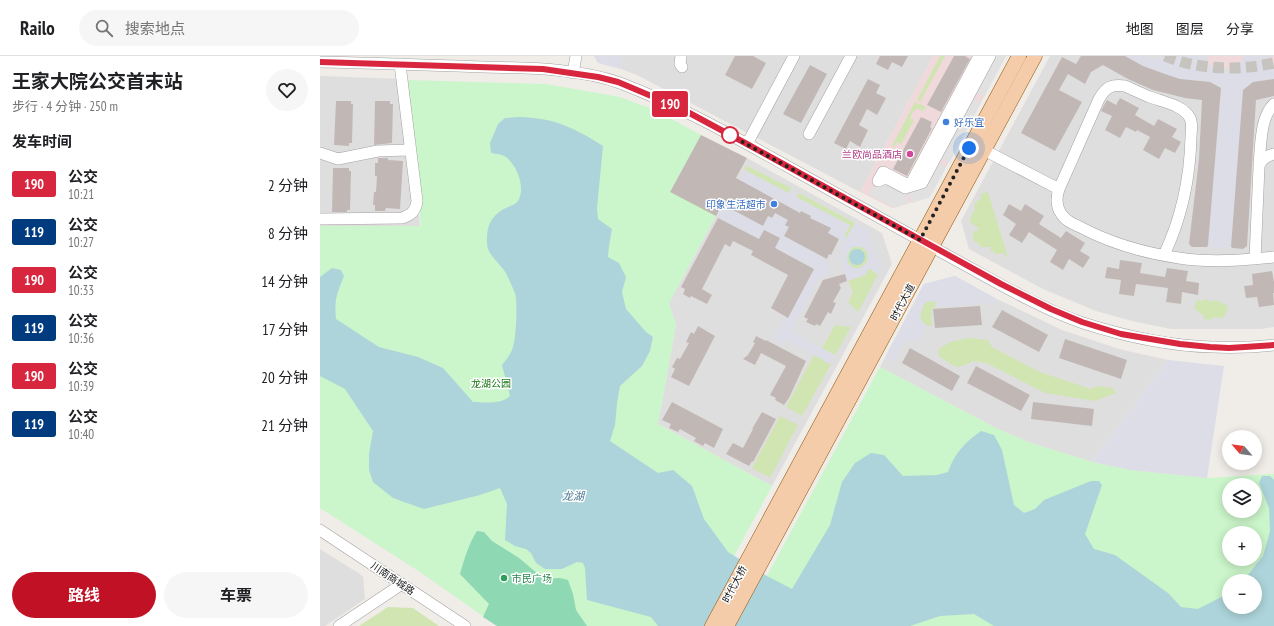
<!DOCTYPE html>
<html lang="zh">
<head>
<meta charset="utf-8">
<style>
  body { margin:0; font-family:"PT Sans Narrow","Noto Sans SC",sans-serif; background:#f6f6f6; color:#202124; height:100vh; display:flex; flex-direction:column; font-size:15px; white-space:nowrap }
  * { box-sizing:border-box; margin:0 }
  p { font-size:13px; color:#757577 }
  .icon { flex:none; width:22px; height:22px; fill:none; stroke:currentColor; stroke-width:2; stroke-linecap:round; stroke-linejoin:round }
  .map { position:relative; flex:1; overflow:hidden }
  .sheet { display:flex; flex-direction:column; background:#fff; width:320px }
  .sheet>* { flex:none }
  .badge { padding:0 8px; border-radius:3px; font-size:14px; line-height:26px }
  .needle { width:26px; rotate:298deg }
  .controls { position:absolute; left:902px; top:374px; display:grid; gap:8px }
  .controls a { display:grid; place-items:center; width:40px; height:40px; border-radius:50%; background:#fff; box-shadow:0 2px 10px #0003; font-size:20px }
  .you { position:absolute; width:20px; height:20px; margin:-10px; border:3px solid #fff; border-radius:50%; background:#1a73e8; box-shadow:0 0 0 6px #1a73e833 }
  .map>.badge { position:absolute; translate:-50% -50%; box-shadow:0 0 0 2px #fff }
  h2 { padding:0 12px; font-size:15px; line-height:36px }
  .round { display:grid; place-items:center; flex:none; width:42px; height:42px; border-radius:21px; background:#f6f6f6 }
  .head { display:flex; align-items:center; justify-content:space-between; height:68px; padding:0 12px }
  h1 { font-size:19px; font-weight:700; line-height:30px }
  .cta { display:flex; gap:8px; margin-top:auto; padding:8px 12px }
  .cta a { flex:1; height:46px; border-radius:24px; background:#c01224; color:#fff; font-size:16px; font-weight:700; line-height:46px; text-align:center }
  .cta a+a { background:#f6f6f6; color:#202124 }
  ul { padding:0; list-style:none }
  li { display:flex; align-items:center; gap:12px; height:48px; padding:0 12px }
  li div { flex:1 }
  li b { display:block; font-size:15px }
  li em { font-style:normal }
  li .badge { min-width:44px; font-weight:700; text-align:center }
  header { display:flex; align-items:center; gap:24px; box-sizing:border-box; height:56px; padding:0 20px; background:#fff; border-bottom:1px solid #e0e0e0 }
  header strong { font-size:19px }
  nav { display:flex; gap:22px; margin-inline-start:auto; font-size:14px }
  .search { width:280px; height:36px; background:#f6f6f6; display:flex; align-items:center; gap:10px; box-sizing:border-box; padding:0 14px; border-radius:22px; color:#757577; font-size:15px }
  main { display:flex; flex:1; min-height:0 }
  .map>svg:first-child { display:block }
  .residential { fill:#dfdede }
  .commercial { fill:#efd9db }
  .grass { fill:#d1e5b3 }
  .park { fill:#cbf5ca; fill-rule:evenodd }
  .pitch { fill:#8ed8b3 }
  .parking { fill:#e1e1e1 }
  .plaza { fill:#dcdde6; fill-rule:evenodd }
  .water { fill:#add4da }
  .building { fill:#c1b8b5 }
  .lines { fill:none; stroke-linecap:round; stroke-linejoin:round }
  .minor-tunnel { stroke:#c7c4c0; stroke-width:11; stroke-dasharray:11 5.5; stroke-linecap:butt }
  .minor-casing { stroke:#a2a2a2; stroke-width:12 }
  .major-casing { stroke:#90570d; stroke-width:15 }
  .minor { stroke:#fff; stroke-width:11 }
  .major { stroke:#f4cca9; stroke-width:14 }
  .line-casing { stroke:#fff; stroke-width:9 }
  .line { stroke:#d7263d; stroke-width:6 }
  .walk { stroke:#212121; stroke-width:4; stroke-dasharray:0 7.2 }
  .shop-dot { fill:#3f7fe0; stroke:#fff; stroke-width:1.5 }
  .stop-dot { fill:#fff; stroke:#d7263d; stroke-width:2 }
  .hotel-dot { fill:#d1479c; stroke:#fff; stroke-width:1.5 }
  .leisure-dot { fill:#2e9e5b; stroke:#fff; stroke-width:1.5 }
  .labels { text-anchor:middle; stroke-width:3; stroke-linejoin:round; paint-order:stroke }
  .shop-label { font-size:10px; fill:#366cbe; stroke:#fff; text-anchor:start }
  .hotel-label { font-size:10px; fill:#b23c85; stroke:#fff; text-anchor:end }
  .street-label { font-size:10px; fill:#212121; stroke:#fff }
  .park-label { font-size:10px; fill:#187816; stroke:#fff }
  .leisure-label { font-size:10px; fill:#27864d; stroke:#fff; text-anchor:start }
  .water-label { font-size:11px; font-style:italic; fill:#4b7692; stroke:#fff }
</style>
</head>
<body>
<header>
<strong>Railo</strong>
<div class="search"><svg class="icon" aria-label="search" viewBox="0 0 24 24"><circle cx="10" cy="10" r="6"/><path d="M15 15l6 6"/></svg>搜索地点</div>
<nav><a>地图</a><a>图层</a><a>分享</a></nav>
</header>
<main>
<section class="sheet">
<div class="head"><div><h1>王家大院公交首末站</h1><p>步行 · 4 分钟 · 250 m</p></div><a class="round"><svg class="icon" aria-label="heart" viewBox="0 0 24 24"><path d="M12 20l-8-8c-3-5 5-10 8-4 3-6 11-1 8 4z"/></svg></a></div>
<h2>发车时间</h2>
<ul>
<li><span class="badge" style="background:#d7263d;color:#fff">190</span><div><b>公交</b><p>10:21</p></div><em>2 分钟</em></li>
<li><span class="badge" style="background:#003b80;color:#fff">119</span><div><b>公交</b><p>10:27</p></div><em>8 分钟</em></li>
<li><span class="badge" style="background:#d7263d;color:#fff">190</span><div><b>公交</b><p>10:33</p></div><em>14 分钟</em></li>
<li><span class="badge" style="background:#003b80;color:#fff">119</span><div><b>公交</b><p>10:36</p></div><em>17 分钟</em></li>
<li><span class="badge" style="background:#d7263d;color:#fff">190</span><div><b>公交</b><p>10:39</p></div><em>20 分钟</em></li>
<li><span class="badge" style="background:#003b80;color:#fff">119</span><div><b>公交</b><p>10:40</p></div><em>21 分钟</em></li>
</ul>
<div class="cta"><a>路线</a><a>车票</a></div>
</section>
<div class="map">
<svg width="954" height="570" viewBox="0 0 954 570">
  <rect width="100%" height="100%" fill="#f0ede8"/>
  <path class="residential" d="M303,0H613L540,136L319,20L301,13Z
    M730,0H845L856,4L877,9L901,12L936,11L954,7V271L941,273H851L812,265L776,255L723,233L649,193L641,165Z
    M0,20L85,23L100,170L0,171Z
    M427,102L562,177L572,208L452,430L338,368L356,269L349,247Z
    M635,220L675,242L742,274L799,293L848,304L772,406L708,386L676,372L560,311L604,228Z
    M0,493L43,520L45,543L5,570H0Z"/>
  <path class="commercial" d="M613,0H686L610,141L572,152L540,136Z
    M846,0H954V7L936,11L902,12L877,9L856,4Z"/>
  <path class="grass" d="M620,0H625L600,46L597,44Z
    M595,46L606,51L603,55L597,52L596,55L594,54L590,62L594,64L581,88L577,86L574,91L572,90Z
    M425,110H427L471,132L468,137L425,114Z
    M667,136L669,139L688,202L682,197L676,198L670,194L672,191H661L659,188L653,184V176L659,174L658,172L650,166V163L653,156L655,155L654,148L660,143L661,138Z
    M479,137L535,167L526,182L477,142Z
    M526 201a11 11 0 1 1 22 0a11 11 0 1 1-22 0Z
    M549,213H551L558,219L538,256L528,246L533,236L528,225L545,219Z
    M887,243L890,246L895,244L900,245L902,248L907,249C909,254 906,258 903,262L894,261L890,264L884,263L883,259L875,253V249L877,244L880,245Z
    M610,245L616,246L615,250L617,251V253L615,251L613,252C609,259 613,264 611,271C610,270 607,269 606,269C597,265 601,254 604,248Z
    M515,269L531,271L515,299L502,292Z
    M649,282L668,284L672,291L720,316L771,333L777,330L793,332L796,337L775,345L725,337L666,307L655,305L639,311L632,309L620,301L618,298L619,293L630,286Z
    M494,299L511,308L482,360L466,351Z
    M460,360L478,369L450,422L432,412Z
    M68,551L93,552L119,570H39Z"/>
  <path class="park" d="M87,24L226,28L300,41L335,54L381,79L350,136L396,159L349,247L356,269L338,368L452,430L376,570H177L100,516L0,452V170H101Z
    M560,311L676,372L708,386L772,406L811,414L887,422L954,418V570H420ZM909,429H935V455H909ZM909,477H935V503H909ZM909,525H935V551H909Z"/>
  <path class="pitch" d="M157,475L164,476L172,485L199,502L224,523L240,522L248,524L253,538L256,554L267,570H177L163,561L169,548L140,518C144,504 149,487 157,475Z"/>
  <path class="parking" d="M670,0H686L664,41L651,34Z
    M648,40L661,47L629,107L616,100Z
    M614,104L626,111L610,141L592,147L587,131Z
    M566,122L585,132L589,147L575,152L549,138L556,127Z"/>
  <path class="plaza" d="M274,0H303L301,13L278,7Z
    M805,0H827L838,5L841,0H887L889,7L892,11L900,16L905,17L910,16L918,12L921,8L923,0H954L948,2L950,13H954V23L933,26L923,34L911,191L909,192H891L888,189L901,32L890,26L860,23L846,19L823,10Z
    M425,114L530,169L522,185L508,177L511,172L490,162L491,160L482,155L480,157L475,154L473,157L462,152L464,148L427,128H418Z
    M408,136L443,169L448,160L452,162L455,157L467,161L466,163L468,164L465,169L507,203L511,217L499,222L472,274L474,277L515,299L510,308L465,283L462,289L453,284L465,260L468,262L494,213L455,192L456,180L449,176L442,178L439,183L396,160Z
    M535,167L548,174L561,213L558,219L551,213H549L545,219L527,225L519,196ZM533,191H541L547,195L548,202L547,206L542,211L534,212L528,207L527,200L528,197Z
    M635,220L675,242V247L617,251L615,250L616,246L611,245L606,246L604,248L600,258L601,264L606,269L597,286L591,284L586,285L582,289L574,306L565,301L604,228Z
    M848,304L904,310L887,422L811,414L772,406Z"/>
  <path class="water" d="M199,61C234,62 253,71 283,90L277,152L278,163L292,173L289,190L288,201L299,207L306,221L302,236L306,253L326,276L333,281L330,295L322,310L300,330L297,347L295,369L290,385L338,417L353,414L372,430L384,463L408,496L447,520L472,533L510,469L522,426L535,407L551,397L564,399L583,420L617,419L628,416C635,397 644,387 661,375L674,379L682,394L694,449L704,457L715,453L724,444L771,425H779L782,429L765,478L774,493L795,499L848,537L861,551L878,553L903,540L909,535V551H935V525H923L943,500L950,475L949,452L939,427L942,420H950L954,424V570H674L654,558L620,560L590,570H338L331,561L267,544L265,512L263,507L257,506L242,513H225L216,507L211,497L206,493L195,490L185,484L187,448L180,432L160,439L104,453L73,442L53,426L49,414V398L53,375L25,333L0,320V221L12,212L21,214L24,220C17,237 14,244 16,263L59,291L98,301L123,312L153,346C164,346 181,349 190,340L189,336L182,309C186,304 191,298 193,291C196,281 198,247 195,237C192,230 189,223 186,217C180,207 167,199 167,187C166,169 172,158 188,151C192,149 196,148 198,145C206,132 197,109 186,101C182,98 176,98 171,97L170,87L178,68L185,62Z
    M529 201a8 8 0 1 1 16 0a8 8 0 1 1-16 0Z"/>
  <path class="building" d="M415,0H433L446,7L432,33L405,19Z
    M560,0H588L582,11L572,6L568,14L556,8Z
    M634,0H645L650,3L621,56L607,49Z
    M761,0H805L823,10L845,18L860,23L890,26L901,32L888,189L887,191H872L869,188L879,103L882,44L865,42L833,34L808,23L783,9L771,16L765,28L748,18L739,34L762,46L735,95L701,77L742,1L756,8Z
    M490,9L507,18L481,67L463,58Z
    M548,23L560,29L556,37L566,42L557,59L547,53L539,69L548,74L540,91L530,85L526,93L514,87Z
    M954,23V40L936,44L927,190L923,193L913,192L911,191L923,34L933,26Z
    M800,42L819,52L815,59L834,70L838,63L857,73L852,81L861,86L855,97L845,92L839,103L823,94L830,81L817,74L816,76L806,71L800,82L785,74L792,60L781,55L783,51L787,44L796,49Z
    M16,45H31V48H33L32,87H29V90L14,89Z
    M55,45H70V48H73L72,87L54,89Z
    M601,61L612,66L610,71L612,72L587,120L573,113Z
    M381,79L427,102L416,122L480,157L481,155L491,160L490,162L511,172L508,177L519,183L511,199L509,198L507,203L464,180L469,171L465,169L468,164L455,157L452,162L448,160L443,170L402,148L396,160L350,136Z
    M58,102H68V104L83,105L80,153L66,152L65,155H55V149H53L54,136H56L57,120H55V107H58Z
    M13,112H29V115H31L30,154H27V156H12Z
    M689,148L701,155L705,148L724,160L719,168L741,182L746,175L765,187L760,195L770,201L763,212L749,203L743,214L730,206L737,194L709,176L702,187L689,179L696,168L683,159Z
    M398,162L439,183L444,174L460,182L455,192L494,213L468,262L451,252L468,219L431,199L433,195L413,185L410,191L405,188L382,233L392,239L387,248L371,240L370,242L363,238L365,233L361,231Z
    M800,204L822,207L820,217L845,221L847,212L868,215L866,225L879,227L878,239L862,236L861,248L846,246L848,232L816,228L814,240L799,238L801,224L785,222L787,211L799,213Z
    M952,215L954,226V237H953L954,249L939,251L937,241L926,242L924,230L933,229L932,218Z
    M525,218L527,225L519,228L521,232L513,246L516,247L511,258L508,256L500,270L496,268L495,270L486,266L488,263L484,261L503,224Z
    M660,250L662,269L615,272L613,253Z
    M682,254L728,279L719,296L672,271Z
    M378,270L395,280L369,330L351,321L355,313L352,311L357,302L360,303L369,287L366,286L371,276L374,278Z
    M436,280L446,285V284L486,305L469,342L464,349L455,344L456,342L450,339L466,310L441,297L435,309L423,303L428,299L435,287L433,286Z
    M745,283L807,304L801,323L739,302Z
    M590,292L640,320L632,335L582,307Z
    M656,310L710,339L701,355L647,327Z
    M352,346L403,373L394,392L385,387L383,390L374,385L376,382L360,373L358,376L349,372L351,368L342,364Z
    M713,346L774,353L772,370L711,363Z
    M442,356L456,363L433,406L432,405L429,410L406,398L413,387L423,392L433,373H432Z"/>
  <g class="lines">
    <path class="minor-tunnel" d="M845,0C879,14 918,15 954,7"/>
    <g class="minor-casing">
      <path id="minor" d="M361,0L360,8L362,11
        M659,0L591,127L586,128L563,116L558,125L566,122L585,132L602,127L670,0
        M0,6C55,7 109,9 163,11C207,12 259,12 300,27C358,49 411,79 465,109C521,140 578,172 634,203C675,225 719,252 763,267C804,280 849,290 893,291C913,292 934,291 954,289
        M253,17L256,0
        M489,78L531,0
        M427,88L474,0
        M664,94L739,133
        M0,97L18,103L58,95L87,94L89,92L90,87
        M939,108C941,90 940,61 954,48
        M0,163L82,162C91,159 96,155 97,145L80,8
        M844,199C862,161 870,122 871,81C871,75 873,68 870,62C863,49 843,46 830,41C822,38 814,34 805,30C791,28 786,31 779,43L739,133C736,142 736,151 742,159C746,165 753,168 760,171C790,187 825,197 859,202C890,207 923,204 954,201
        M935,203L939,111C940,104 947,100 954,98
        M0,474L145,570
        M19,570L82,528"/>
    </g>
    <g class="major-casing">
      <path id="major" d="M392,570L699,0
        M407,570L715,0"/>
    </g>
    <use href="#minor" class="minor"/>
    <use href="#major" class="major"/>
  </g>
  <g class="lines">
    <g class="line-casing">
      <path id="line" d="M0,6L223,13L278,21L298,26L362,53L427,88L681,228L731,253L762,266L801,278L860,288L890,291L909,292L954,289"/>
    </g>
    <use href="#line" class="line"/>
    <path class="walk" d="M410,79L600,184L649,92"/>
  </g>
  <g class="shop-dot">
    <circle cx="626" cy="66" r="4"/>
    <circle cx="454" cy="148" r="4"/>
  </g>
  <circle class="stop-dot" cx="410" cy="79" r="8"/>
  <circle class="hotel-dot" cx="590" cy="98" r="4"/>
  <circle class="leisure-dot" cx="184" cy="522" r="4"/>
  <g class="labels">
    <g class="shop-label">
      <text x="634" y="70">好乐宜</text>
      <text x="446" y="152" text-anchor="end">印象生活超市</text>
    </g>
    <g class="hotel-label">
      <text x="582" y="102">兰欧尚品酒店</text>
    </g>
    <g class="street-label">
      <text transform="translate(582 246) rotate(-62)" y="4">时代大道</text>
      <text transform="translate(73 522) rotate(34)" y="4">川南商城路</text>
      <text transform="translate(414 528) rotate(-62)" y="4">时代大桥</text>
    </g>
    <g class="park-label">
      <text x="171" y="331">龙湖公园</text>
    </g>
    <g class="leisure-label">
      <text x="192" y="526">市民广场</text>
    </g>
    <g class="water-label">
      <text x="253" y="444">龙湖</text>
    </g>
  </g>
</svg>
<div class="controls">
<a><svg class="needle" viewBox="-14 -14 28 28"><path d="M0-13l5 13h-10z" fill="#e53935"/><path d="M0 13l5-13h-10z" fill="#757577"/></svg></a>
<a><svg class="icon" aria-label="layers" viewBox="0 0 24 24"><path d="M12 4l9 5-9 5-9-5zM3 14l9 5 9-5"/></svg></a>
<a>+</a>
<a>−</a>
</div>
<div class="you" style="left:649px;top:92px"></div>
<b class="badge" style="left:350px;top:48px;background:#d7263d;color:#fff">190</b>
</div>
</main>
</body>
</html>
